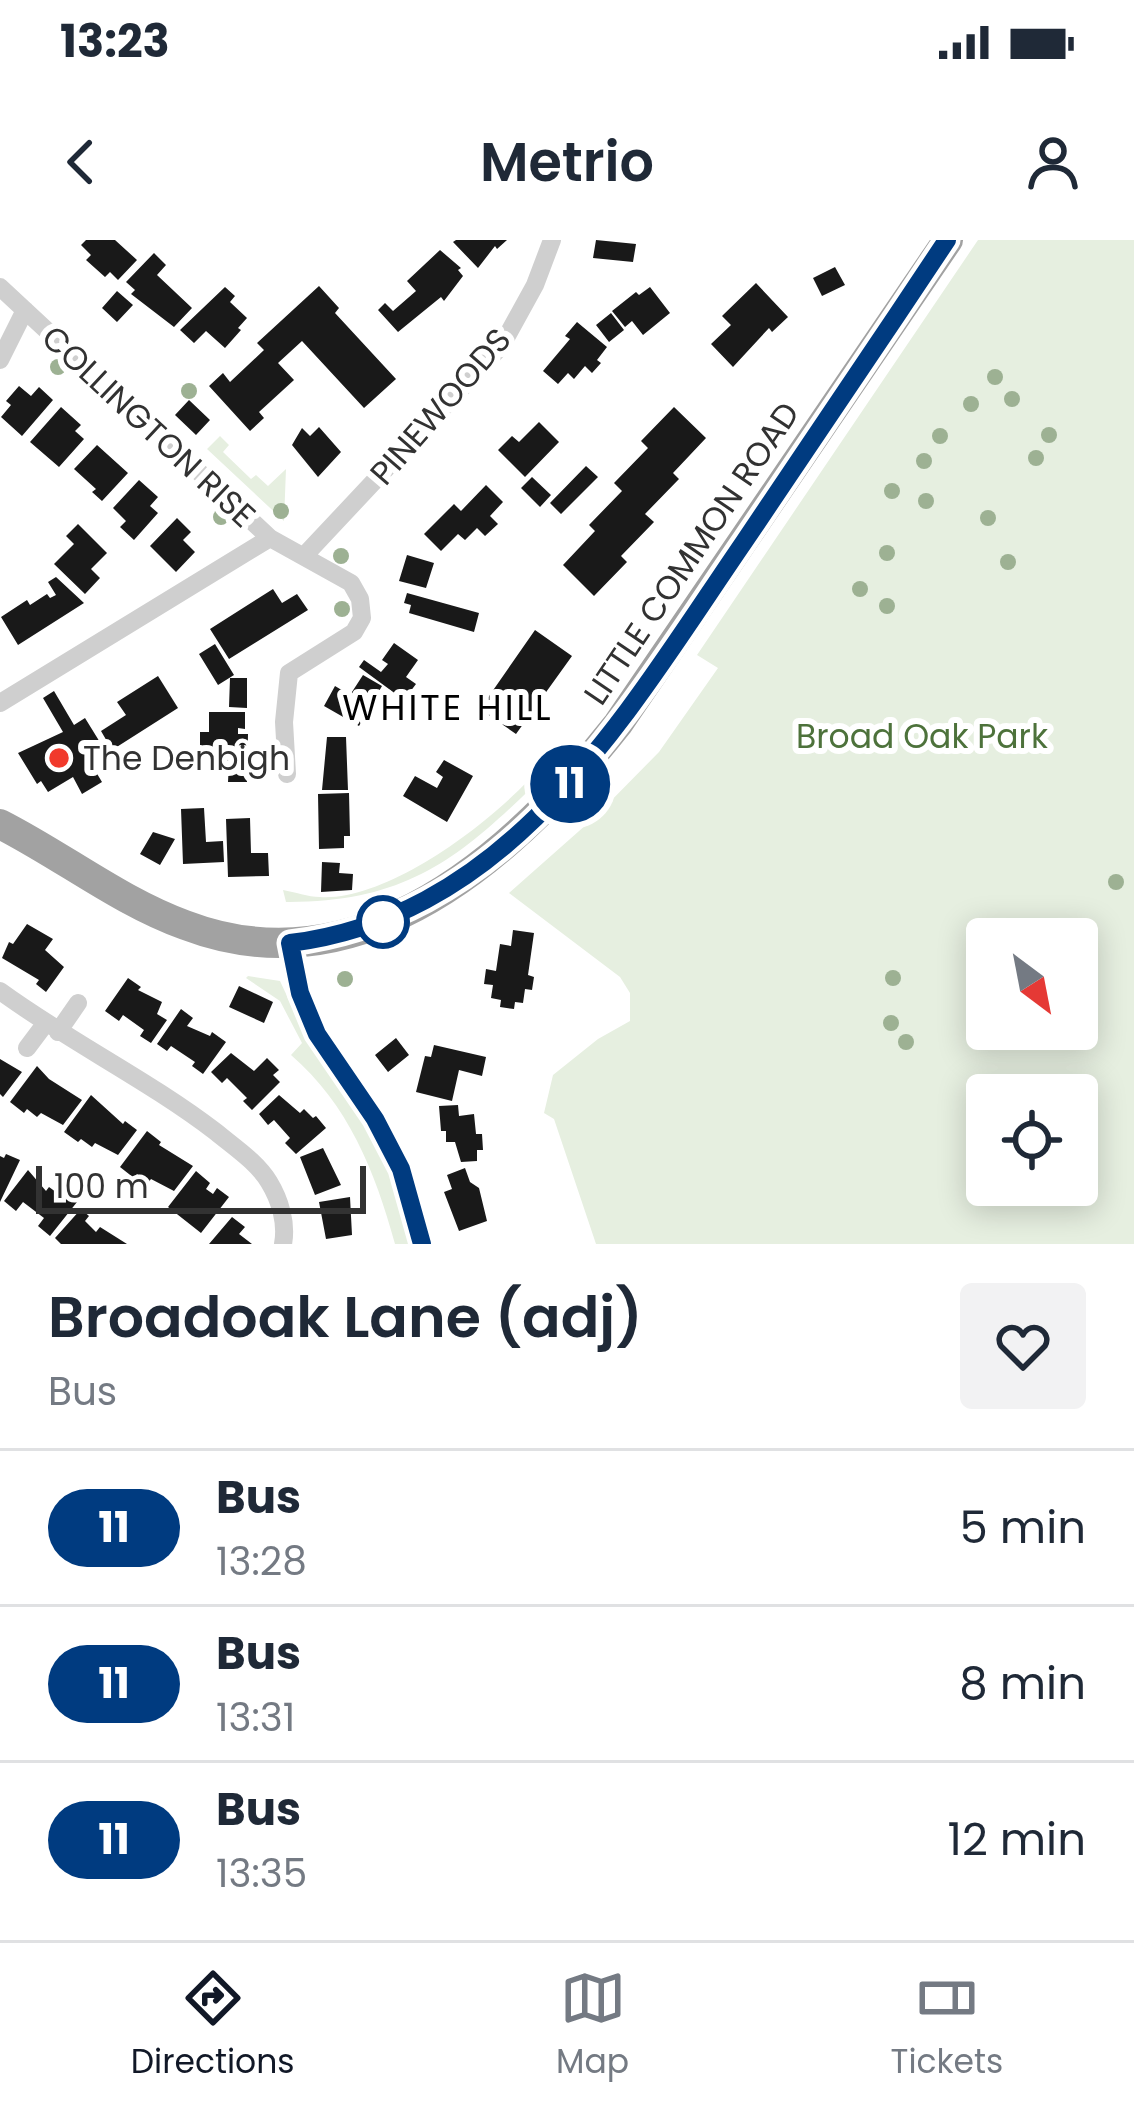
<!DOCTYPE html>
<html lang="en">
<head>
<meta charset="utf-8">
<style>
  body { margin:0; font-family:Poppins,sans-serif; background:#f2f2f3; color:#1f2937; height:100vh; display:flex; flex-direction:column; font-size:45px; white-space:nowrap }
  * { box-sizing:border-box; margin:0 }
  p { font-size:39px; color:#747a83 }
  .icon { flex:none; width:66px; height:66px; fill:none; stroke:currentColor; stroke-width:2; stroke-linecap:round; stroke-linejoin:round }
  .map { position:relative; height:1004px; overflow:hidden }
  .side { display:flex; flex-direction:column; background:#fff; flex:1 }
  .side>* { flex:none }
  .badge { padding:0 24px; border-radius:39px; font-size:42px; line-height:78px }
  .needle { width:78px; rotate:148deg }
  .fabs { position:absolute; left:966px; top:678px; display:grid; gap:24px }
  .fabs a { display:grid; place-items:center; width:132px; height:132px; border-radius:12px; background:#fff; box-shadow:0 6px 30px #0003; font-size:60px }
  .scale { position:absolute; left:36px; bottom:30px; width:330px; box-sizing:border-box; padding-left:12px; border:6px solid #323232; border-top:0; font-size:33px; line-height:42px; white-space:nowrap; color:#323232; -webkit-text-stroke:9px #fff; paint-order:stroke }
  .map>.badge { position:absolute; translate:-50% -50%; box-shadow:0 0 0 6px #fff }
  .round { display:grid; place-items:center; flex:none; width:126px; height:126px; border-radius:12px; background:#f2f2f3 }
  .headline { display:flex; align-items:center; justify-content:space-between; height:204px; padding:0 48px }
  h1 { font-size:57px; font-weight:600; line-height:90px }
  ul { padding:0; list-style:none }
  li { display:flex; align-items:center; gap:36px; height:156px; padding:0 48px; border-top:3px solid #e0e1e3 }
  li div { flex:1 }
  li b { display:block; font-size:45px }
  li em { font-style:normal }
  li .badge { min-width:132px; font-weight:700; text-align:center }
  .status { display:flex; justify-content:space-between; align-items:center; height:84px; padding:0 60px; background:#fff; direction:ltr }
  .status svg { height:33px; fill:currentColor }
  header { display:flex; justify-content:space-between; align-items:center; height:156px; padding:0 48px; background:#fff; font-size:54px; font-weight:600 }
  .tab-bar { display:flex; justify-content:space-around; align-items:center; height:168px; border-top:3px solid #e0e1e3; background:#fff; font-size:33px; color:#747a83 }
  .tab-bar a { display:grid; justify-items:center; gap:6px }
  .tab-bar .selected { color:#111827 }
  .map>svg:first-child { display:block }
  .green { fill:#e6efe0; fill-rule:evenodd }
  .building { fill:#191919 }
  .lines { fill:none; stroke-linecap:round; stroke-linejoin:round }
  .minor { stroke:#cfcfcf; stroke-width:18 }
  .trunk { stroke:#a2a2a2; stroke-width:30 }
  .tree { fill:#9db193 }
  .line-casing { stroke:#fff; stroke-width:27 }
  .line { stroke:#003b80; stroke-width:18 }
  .poi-dot { fill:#f13a2c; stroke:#fff; stroke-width:4.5 }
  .stop-dot { fill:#fff; stroke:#003b80; stroke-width:6 }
  .labels { text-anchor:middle; stroke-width:12; stroke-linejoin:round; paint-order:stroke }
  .street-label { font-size:33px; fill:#323232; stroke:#fff }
  .park-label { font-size:33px; fill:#4d723b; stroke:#fff }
  .poi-label { font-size:33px; fill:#323232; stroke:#fff; text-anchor:start }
  .neighbourhood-label { font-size:36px; letter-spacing:3px; fill:#000; stroke:#fff }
</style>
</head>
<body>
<div class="status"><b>13:23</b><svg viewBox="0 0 49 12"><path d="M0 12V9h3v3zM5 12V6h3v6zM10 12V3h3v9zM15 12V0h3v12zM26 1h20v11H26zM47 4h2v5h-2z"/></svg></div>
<header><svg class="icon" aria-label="back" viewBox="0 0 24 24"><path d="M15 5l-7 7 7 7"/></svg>Metrio<svg class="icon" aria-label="person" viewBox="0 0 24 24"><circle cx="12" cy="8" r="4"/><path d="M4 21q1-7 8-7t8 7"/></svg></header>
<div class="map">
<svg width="1134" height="1004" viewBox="0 0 1134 1004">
  <rect width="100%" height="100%" fill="#fff"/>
  <path class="green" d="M978,0H1134V1004H596L554,879L544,873L553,835L598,799L630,781V753L620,737L509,653L596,576L659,512L718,428L697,415ZM987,699H1077V789H987ZM987,855H1077V945H987Z
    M220,196L229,205L223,212L251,239L256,235L268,246L286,229L284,281L207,209Z
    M552,512L562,518C472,606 420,663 286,662L283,650C295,652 308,657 320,657C392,662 513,568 552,512Z
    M248,736L280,741L307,799L367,887L391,932L411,1004H395C375,931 348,864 291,815L302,803L280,761L246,738Z"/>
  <path class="building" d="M86,0H115L137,20L118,40L110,32L105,37L86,20L91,15L81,5Z
    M456,0H507L497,9L495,6L478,28L453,2Z
    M596,0L636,4L633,22L593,18Z
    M440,10L461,28L458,30L463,36L444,61L441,57L398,92L378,70L385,63L393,71L416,51L407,41Z
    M154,13L166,25L157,35L192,68L174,87L131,54L135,50L126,42Z
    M835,27L845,45L822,56L813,38Z
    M756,43L788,77L772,92L769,88L733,127L711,104L731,85L722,76Z
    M319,46L339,68L335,73L396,139L364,168L302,101L278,123L294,140L259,172L264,178L250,191L209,146L223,133L230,142L264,110L257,103Z
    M225,47L235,56L230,62L247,78L238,88L241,90L225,108L206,91L194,103L180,90Z
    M650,47L670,73L643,95L632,81L625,87L612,71L636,52L639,55Z
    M117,51L133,65L117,82L102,68Z
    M611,73L624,90L609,102L596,85Z
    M577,82L607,107L597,120L601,123L592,133L585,126L574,139L568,133L558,144L543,131L570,99L565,96Z
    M19,146L31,156L39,147L53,160L22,196L1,177L11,165L6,161Z
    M189,160L210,180L196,195L175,175Z
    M61,167L81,185L75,191L84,199L59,227L30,202Z
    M674,167L706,198L673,233L679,239L645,274L654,282L621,316L627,322L594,356L563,325L595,291L589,285L622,251L614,243L648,208L641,201Z
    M539,182L559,202L525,237L498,210L512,196L519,202Z
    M319,187L341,212L318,237L292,205L302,188L310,196Z
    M97,205L128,233L102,261L92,252L96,249L74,229Z
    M586,226L598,237L561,274L550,263Z
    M532,237L551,255L540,267L521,248Z
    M139,240L158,257L150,266L158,273L134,300L120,287L126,281L113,268Z
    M486,245L503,262L490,276L498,284L485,296L477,288L465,300L458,294L441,311L424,294L454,264L461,271Z
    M177,278L191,292L183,300L195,312L176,332L150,306Z
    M78,284L107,313L91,329L100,338L85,354L54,324L74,304L66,296Z
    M407,315L434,323L426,348L399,341Z
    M56,337L84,363L18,405L1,377L27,360L30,365L47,354L50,358L56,355L48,342Z
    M273,349L282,363L297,354L308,370L229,419L210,389Z
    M407,353L479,373L474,392L409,373L411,365L404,363Z
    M535,390L572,416L516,494L480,469Z
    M394,403L418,420L406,437L416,444L404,460L359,427L364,420L381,432L388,424L382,420Z
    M215,404L234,435L218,445L199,414Z
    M363,435L382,446L359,486L324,466L335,446L350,455Z
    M158,436L178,468L112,510L101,491L126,475L117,462Z
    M230,438H247V468L229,467Z
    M54,451L74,485L85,478L106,512L90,522L102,542L82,554L73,537L48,552L41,541L37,544L18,513L63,492L43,458Z
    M209,472H245V489L238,488V494H248L247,542H228L229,522H209V510H200V492H209Z
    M327,497H346L348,550H322Z
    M444,520L473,536L447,582L403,556L415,536L437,548L443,537L436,532Z
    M349,553L350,596H344V608L319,609L318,554Z
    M204,568L206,602L223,601L224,622L183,624L181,569Z
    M250,578L251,613H268L269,636L228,637L226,579Z
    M153,592L175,599L160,625L140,614Z
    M322,622L340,623L339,633L353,634L352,650L321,652Z
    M27,684L53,699L45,710L64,727L46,752L36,744L39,740L2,718L9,702L13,704Z
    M513,690L534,693L528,735L534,737L532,750L525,749L523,763L515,762L514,769L500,767L501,760L491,758L493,745L484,744L486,729L496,731L500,704L511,706Z
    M128,738L141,747L138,750L162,762L157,774L167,780L151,803L140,796L144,790L123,775L119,781L105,771Z
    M239,746L273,762L264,783L229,767Z
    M181,769L193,778L187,786L210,796L212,792L226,802L203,834L192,826L195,822L171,806L167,811L157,804Z
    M396,798L409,815L388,832L375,815Z
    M434,805L486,817L482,836L459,830L452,861L416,852L425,816L431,817Z
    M231,813L254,831L267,818L279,830L273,835L280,842L252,870L243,861L247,858L227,838L222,843L211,832Z
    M0,819L22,832L3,857L0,854Z
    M37,826L49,839L82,860L63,885L41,873L37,877L27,869L24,873L10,862Z
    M91,855L123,884L125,881L137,890L118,915L95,903L92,907L81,899L78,902L64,892Z
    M279,855L300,873L304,869L313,878L316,876L326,888L296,914L285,903L290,898L274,880L268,885L259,874Z
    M458,865L459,876L474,874L476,894H482L483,910H477V921L461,922L455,902H446V891H441L439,866Z
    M147,891L161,902L159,905L193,926L174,951L151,939L148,943L137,934L134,938L120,927Z
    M323,908L341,945L315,955L300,917Z
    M6,914L20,920L0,962V916L4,918Z
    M465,928L470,942L479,948L487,981L459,991L444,952L452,949L447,935Z
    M28,930L46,951L49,947L60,955L63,951L77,962L50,996L38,986L44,978L23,962L16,971L4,961Z
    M196,931L210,943L206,949L213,954L217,948L229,957L201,993L168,967Z
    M350,957L352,995L326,999L319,962Z
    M81,969L89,976L85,981L96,992L100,987L127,1004H61L55,998Z
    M232,977L245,987L239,994L252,1004H209Z"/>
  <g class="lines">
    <path class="minor" d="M0,47L270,298L351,343L360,359L362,378L354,392L289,433L284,482L287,534
      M0,120L25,70
      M304,316L502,105L535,45L552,0
      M0,463L270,298
      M290,703L300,753L317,794L375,879L401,930L421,1004
      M0,751C70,802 148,840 216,892C234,907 257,922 269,942C280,960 287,983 283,1004
      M58,792L78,763
      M27,808L45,784"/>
    <path class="trunk" d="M0,584C63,616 119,661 185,685C363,753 516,613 618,484L948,0"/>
  </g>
  <g class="tree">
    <circle cx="58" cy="127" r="8"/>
    <circle cx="995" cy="137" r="8"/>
    <circle cx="189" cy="151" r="8"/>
    <circle cx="1012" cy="159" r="8"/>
    <circle cx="971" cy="164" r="8"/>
    <circle cx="1049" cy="195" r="8"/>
    <circle cx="940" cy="196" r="8"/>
    <circle cx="1036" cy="218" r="8"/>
    <circle cx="924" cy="221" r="8"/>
    <circle cx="892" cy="251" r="8"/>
    <circle cx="926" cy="261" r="8"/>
    <circle cx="281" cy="271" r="8"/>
    <circle cx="221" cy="277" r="8"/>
    <circle cx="988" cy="278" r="8"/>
    <circle cx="887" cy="313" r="8"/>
    <circle cx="341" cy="316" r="8"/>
    <circle cx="1008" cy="322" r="8"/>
    <circle cx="860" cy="349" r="8"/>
    <circle cx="887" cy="366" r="8"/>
    <circle cx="342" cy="369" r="8"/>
    <circle cx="1116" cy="642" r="8"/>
    <circle cx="893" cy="738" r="8"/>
    <circle cx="345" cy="739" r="8"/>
    <circle cx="891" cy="783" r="8"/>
    <circle cx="906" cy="802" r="8"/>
  </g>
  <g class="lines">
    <g class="line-casing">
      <path id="line" d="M422,1004L401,929L375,879L317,794L300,753L290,703C514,675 628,471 744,302C812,201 880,101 947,0"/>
    </g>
    <use href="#line" class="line"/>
  </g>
  <circle class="poi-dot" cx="59" cy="518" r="12"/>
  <circle class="stop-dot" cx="383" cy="682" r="24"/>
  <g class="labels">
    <g class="street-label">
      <text transform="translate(440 166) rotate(-49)" y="12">PINEWOODS</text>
      <text transform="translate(149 186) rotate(43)" y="12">COLLINGTON RISE</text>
      <text transform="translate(691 313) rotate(-56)" y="12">LITTLE COMMON ROAD</text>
    </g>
    <g class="park-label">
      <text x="922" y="508">Broad Oak Park</text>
    </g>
    <g class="poi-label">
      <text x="83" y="530">The Denbigh</text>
    </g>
    <g class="neighbourhood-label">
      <text x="448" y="480">WHITE HILL</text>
    </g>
  </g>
</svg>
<div class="fabs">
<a><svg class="needle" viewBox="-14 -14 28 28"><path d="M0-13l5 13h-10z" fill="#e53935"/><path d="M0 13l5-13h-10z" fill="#747a83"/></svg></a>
<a><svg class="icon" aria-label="locate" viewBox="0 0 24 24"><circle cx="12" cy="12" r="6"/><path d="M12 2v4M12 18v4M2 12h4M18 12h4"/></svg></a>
</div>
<div class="scale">100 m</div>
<b class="badge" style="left:570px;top:544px;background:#003b80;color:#fff">11</b>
</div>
<section class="side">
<div class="headline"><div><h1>Broadoak Lane (adj)</h1><p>Bus</p></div><a class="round"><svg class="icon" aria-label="heart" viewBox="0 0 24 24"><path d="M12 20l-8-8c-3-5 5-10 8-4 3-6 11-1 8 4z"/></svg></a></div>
<ul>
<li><span class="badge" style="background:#003b80;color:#fff">11</span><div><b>Bus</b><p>13:28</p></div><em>5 min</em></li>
<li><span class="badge" style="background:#003b80;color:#fff">11</span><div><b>Bus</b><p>13:31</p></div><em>8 min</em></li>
<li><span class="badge" style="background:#003b80;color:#fff">11</span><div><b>Bus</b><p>13:35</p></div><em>12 min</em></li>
</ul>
</section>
<nav class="tab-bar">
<a class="selected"><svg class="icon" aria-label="directions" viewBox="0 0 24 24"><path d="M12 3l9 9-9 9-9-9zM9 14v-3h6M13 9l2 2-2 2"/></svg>Directions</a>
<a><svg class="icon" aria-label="map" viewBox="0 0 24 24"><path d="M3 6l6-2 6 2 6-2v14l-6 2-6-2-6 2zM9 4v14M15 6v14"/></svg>Map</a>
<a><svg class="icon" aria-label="tickets" viewBox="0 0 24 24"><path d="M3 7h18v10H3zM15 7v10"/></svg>Tickets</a>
</nav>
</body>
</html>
